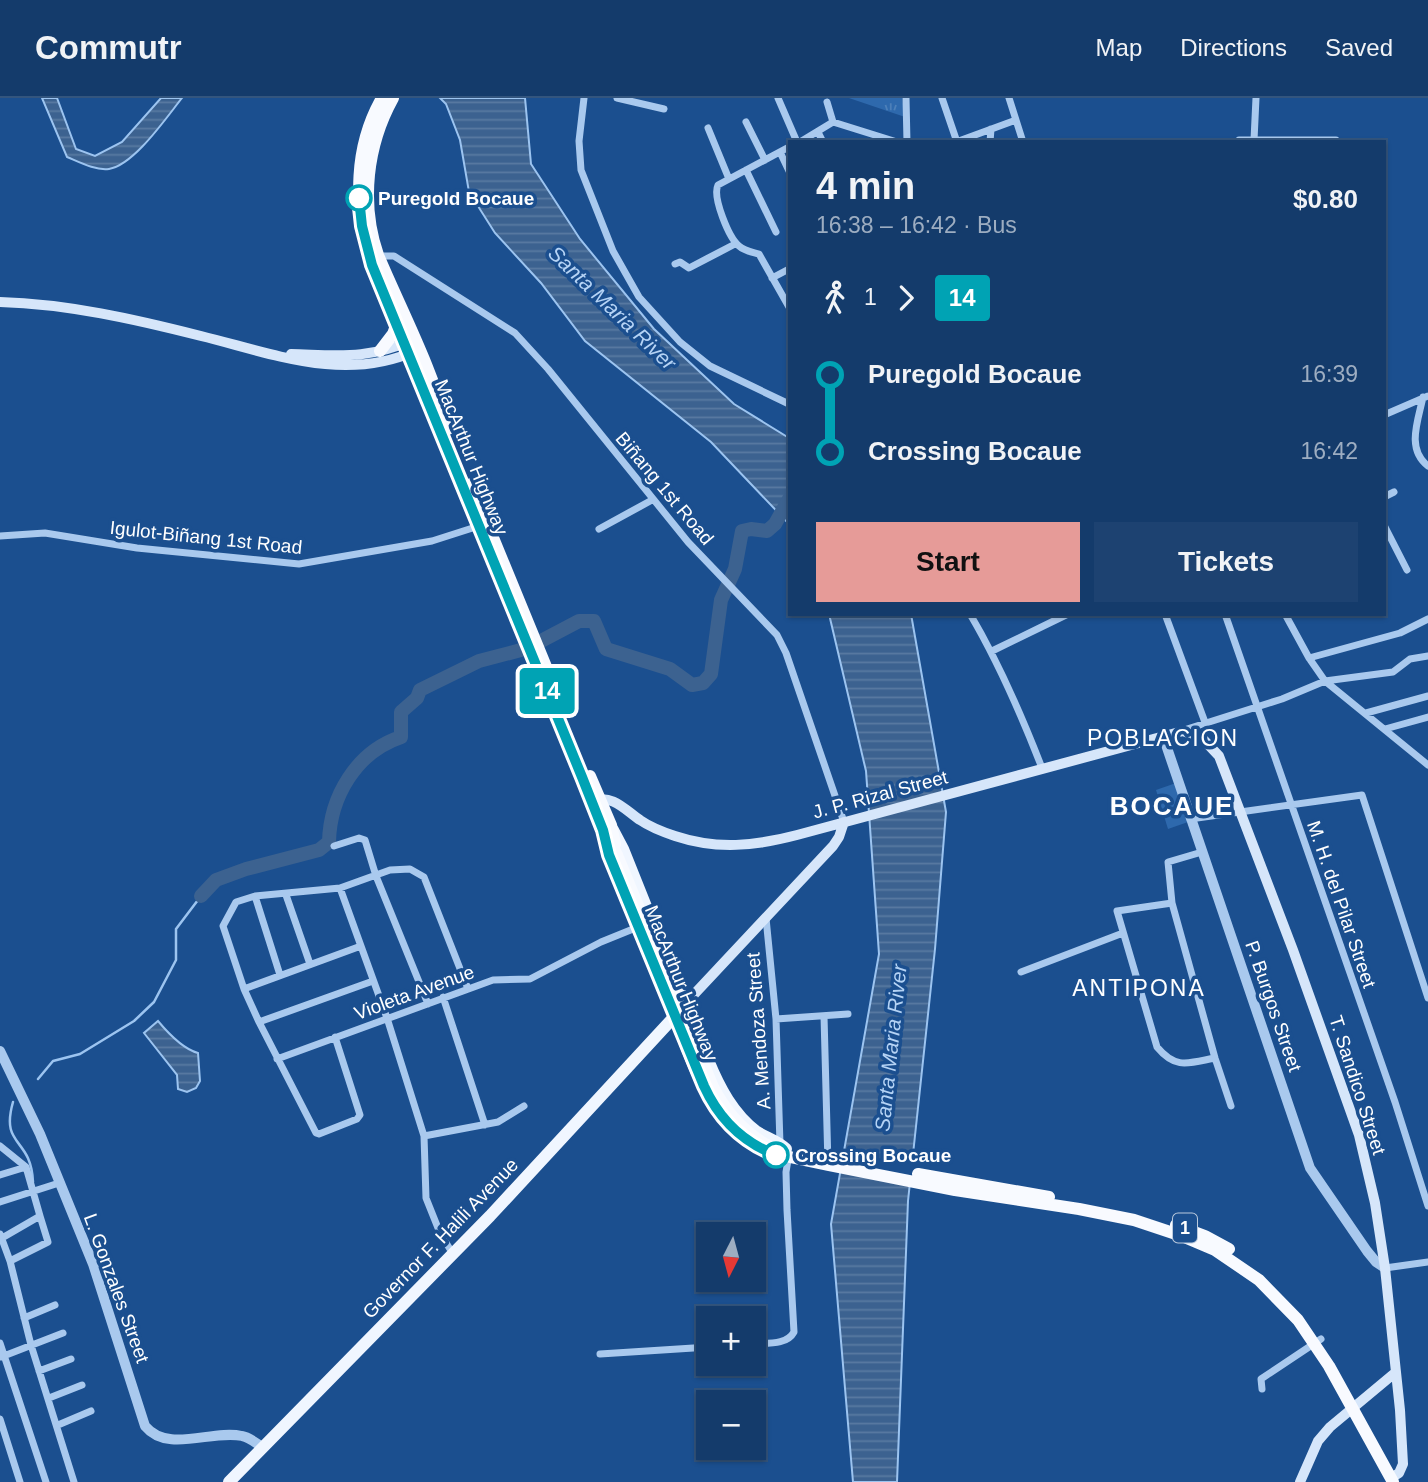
<!DOCTYPE html>
<html lang="en">
<head>
<meta charset="utf-8">
<style>
  body { margin:0; font-family:Arial,sans-serif; background:#1d4271; color:#f1f3f6; height:100vh; display:flex; flex-direction:column; font-size:26px; white-space:nowrap }
  * { box-sizing:border-box; margin:0 }
  p { font-size:23px; color:#9dadc1 }
  .icon { flex:none; width:38px; height:38px; fill:none; stroke:currentColor; stroke-width:2; stroke-linecap:round; stroke-linejoin:round }
  .map { position:relative; flex:1; overflow:hidden }
  .side { position:absolute; left:788px; top:42px; width:598px; height:476px; display:flex; flex-direction:column; background:#143b6b; border-radius:0px; box-shadow:0 2px 5px #0004,0 0 0 2px #33557e }
  .side>* { flex:none }
  .badge { padding:0 14px; border-radius:5px; font-size:24px; line-height:46px }
  .needle { width:46px; rotate:186deg }
  .fabs { position:absolute; left:696px; top:1124px; display:grid; gap:14px }
  .fabs a { display:grid; place-items:center; width:70px; height:70px; border-radius:0px; background:#143b6b; box-shadow:0 2px 5px #0004,0 0 0 2px #33557e; font-size:35px }
  .map>.badge { position:absolute; translate:-50% -50%; box-shadow:0 0 0 4px #fff }
  .legs { display:flex; align-items:center; gap:10px; height:77px; padding:0 28px; font-size:23px }
  .legs p { margin-inline-start:auto }
  .overview { display:flex; align-items:center; justify-content:space-between; height:119px; padding:0 28px }
  h1 { font-size:38px; font-weight:600; line-height:52px }
  .cta { display:flex; gap:14px; margin-top:auto; padding:14px 28px }
  .cta a { flex:1; height:80px; border-radius:0px; background:#e69b98; color:#111; font-size:28px; font-weight:600; line-height:80px; text-align:center }
  .cta a+a { background:#1d4271; color:#f1f3f6 }
  ul { padding:0 28px; list-style:none }
  li { display:flex; align-items:center; gap:24px; height:77px; font-size:26px }
  li i { display:grid; place-items:center; width:10px; height:100%; margin:0 9px; background:currentColor }
  li i::after { content:''; width:18px; height:18px; margin:-9px; border:5px solid; border-radius:50%; background:#143b6b }
  li p { margin-inline-start:auto }
  li:first-child i { background:linear-gradient(#0000 50%,currentColor 0) }
  li:last-child i { background:linear-gradient(currentColor 50%,#0000 0) }
  header { display:flex; align-items:center; gap:42px; box-sizing:border-box; height:98px; padding:0 35px; background:#143b6b; border-bottom:2px solid #33557e }
  header strong { font-size:33px }
  nav { display:flex; gap:38px; margin-inline-start:auto; font-size:24px }
  .map>svg:first-child { display:block }
  .park { fill:url(#park-tufts) }
  .garden { fill:#2e69ad }
  .water { fill:url(#water-rules); stroke:#9cc4f0; stroke-width:2 }
  .pier { fill:#1b4f8f }
  .lines { fill:none; stroke-linecap:round; stroke-linejoin:round }
  .stream { stroke:#9cc4f0; stroke-width:2.5 }
  .river { stroke:#3c6290; stroke-width:14 }
  .minor { stroke:#a9c9ee; stroke-width:7 }
  .tertiary { stroke:#a9c9ee; stroke-width:10 }
  .secondary { stroke:#d6e6fa; stroke-width:10 }
  .primary { stroke:#f0f6ff; stroke-width:12 }
  .trunk { stroke:#f8faff; stroke-width:12 }
  .trunk-bridge { stroke:#f8faff; stroke-width:12 }
  .line-1-casing { stroke:#fff; stroke-width:16 }
  .line-1 { stroke:#00a3b4; stroke-width:10 }
  .stop-1-dot { fill:#fff; stroke:#00a3b4; stroke-width:3.5 }
  .labels { text-anchor:middle; stroke-width:7; stroke-linejoin:round; paint-order:stroke }
  .shield { fill:#1b4f8f; stroke:#bbcadd; stroke-width:2 }
  .shield-label { font-size:18px; font-weight:bold; fill:#fff }
  .stop-label { font-size:19px; font-weight:bold; fill:#fff; stroke:#1b4f8f; text-anchor:start }
  .street-label { font-size:19px; fill:#fff; stroke:#1b4f8f }
  .water-label { font-size:21px; font-style:italic; fill:#b5d3f5; stroke:#1b4f8f }
  .quarter-label { font-size:23px; letter-spacing:2px; fill:#fff; stroke:#1b4f8f }
  .district-label { font-size:26px; font-weight:bold; letter-spacing:2px; fill:#fff; stroke:#1b4f8f }
</style>
</head>
<body>
<header>
<strong>Commutr</strong>
<nav><a>Map</a><a>Directions</a><a>Saved</a></nav>
</header>
<div class="map">
<svg width="1428" height="1384" viewBox="0 0 1428 1384">
  <defs>
    <pattern id="park-tufts" width="24" height="20" patternUnits="userSpaceOnUse" patternTransform="scale(1.75)"><rect width="24" height="20" fill="#2e69ad"/><path d="M3 7l-1-3M5 7V3M7 7l1-3M15 17l-1-3M17 17v-4M19 17l1-3" fill="none" stroke="#4d80b9"/></pattern>
    <pattern id="water-rules" width="6" height="5" patternUnits="userSpaceOnUse" patternTransform="scale(1.75)"><rect width="6" height="5" fill="#3c6290"/><path d="M0 2.5h6" fill="none" stroke="#597aa1"/></pattern>
  </defs>
  <rect width="100%" height="100%" fill="#1b4f8f"/>
  <path class="park" d="M849,0H902L905,19Z"/>
  <path class="garden" d="M1176,685L1188,724L1168,731L1156,692Z"/>
  <path class="water" d="M42,0H57L76,51L95,58L122,44L161,0H182C166,20 134,67 109,71C96,73 79,64 67,59Z
    M440,0H525L531,66L580,141L654,231L734,306L789,340V426L711,344L585,243L541,185L495,135L469,94L460,42L446,6Z
    M829,516H911L946,714L935,851L908,1103L897,1384H853L831,1126L879,856L866,673Z
    M158,923C168,935 183,951 198,955L200,983L196,990L187,994L178,991L177,977L144,935Z"/>
  <path class="pier" d="M840,1054L916,1066L913,1087L836,1074Z"/>
  <g class="lines">
    <path class="stream" d="M38,981L53,963L80,956L134,923L154,904L176,862V831L201,798
      M13,1004C0,1050 31,1038 33,1084"/>
    <path class="river" d="M541,543L579,523H594L606,551L670,571L692,587L703,585L711,576L721,502L735,471L742,433L751,431L767,433L775,426L789,401
      M201,798L216,782L246,771L319,752L329,744C330,699 356,654 401,639V614L417,600L420,592L479,563L521,552"/>
    <path class="minor" d="M584,0L579,43L581,72L613,153L639,199L680,244L710,268L789,306
      M617,0L664,11
      M778,0L797,44
      M906,0L907,44
      M942,0L957,44
      M1009,0L1023,44
      M827,4L833,24
      M746,24L765,62
      M708,30L729,81
      M818,34L823,44
      M1254,42L1256,0
      M800,44L833,24L897,44
      M956,44L1016,22
      M990,44L991,31
      M1239,44V42H1336
      M789,49L718,87C712,99 729,140 739,148C744,153 752,154 759,156L789,209
      M780,54L789,73
      M746,72L776,134
      M375,158H394L515,235L548,271L688,444L777,537L786,555L844,724
      M675,166L680,164L689,170L735,146
      M772,180L789,171
      M1423,299C1418,323 1406,351 1428,368
      M1384,317L1428,298
      M1384,399L1394,394
      M1384,427L1407,472
      M599,431L652,402
      M0,438L45,435L137,450L299,466L432,443L482,427
      M970,516C999,565 1021,616 1042,670
      M1165,516L1206,627
      M1225,516L1395,1004L1428,1108
      M1285,516L1309,560L1325,583L1428,667
      M992,553L1068,516
      M1309,560L1400,535L1428,521
      M1366,615L1428,598
      M1385,631L1428,619
      M1184,632L1282,601L1325,583L1393,574L1410,561L1428,558
      M1190,721L1362,697L1428,900
      M334,748L359,740L365,742L376,778L428,906
      M1202,754L1168,764L1172,805L1215,960L1231,1008
      M340,790L387,920L424,1038L426,1100L440,1135L453,1156
      M286,797L310,866
      M255,798L280,877
      M1172,805L1117,813L1157,949C1176,972 1189,965 1215,960
      M766,820L776,921L780,1046
      M1021,874L1123,835
      M244,891L361,848
      M443,899L485,1027
      M824,918L828,1067
      M776,921L848,916
      M259,924L373,883
      M335,939L360,1017L357,1021L319,1036L316,1035L259,924L244,891L223,828L236,804L255,798L340,790L390,772L410,771L424,779L468,891
      M277,961L493,882L530,881L601,844L638,829
      M424,1038L498,1024L524,1008
      M0,1048L26,1069L40,1118
      M0,1077L26,1069
      M0,1104L59,1085
      M0,1136L10,1163L31,1247L74,1384
      M2,1140L40,1118L48,1144L10,1163
      M1385,1170L1428,1164
      M24,1220L55,1207
      M0,1245L46,1384
      M754,1246C768,1245 787,1247 794,1234L787,1112L786,1074L789,1056
      M600,1256L709,1249
      M1,1259L63,1235
      M39,1273L71,1261
      M1262,1291L1261,1281L1321,1241
      M49,1300L82,1287
      M0,1321L20,1384
      M58,1327L91,1313"/>
    <path class="tertiary" d="M1163,638L1310,1070L1367,1153L1376,1164L1385,1170
      M0,953L40,1036L93,1166L145,1328C168,1356 212,1331 242,1338C249,1339 256,1345 262,1349"/>
    <path class="secondary" d="M0,204C68,206 134,221 201,238C271,255 344,285 415,253
      M291,256C337,257 368,262 412,242
      M593,703C613,696 625,712 640,722C650,729 663,734 675,738C717,752 755,748 797,737L1183,633L1202,640L1219,658L1293,852L1359,1037L1375,1105L1385,1170L1400,1312L1403,1366L1399,1375L1391,1380
      M685,906L833,748L839,739L844,724
      M1300,1384L1318,1343L1330,1329L1396,1274"/>
    <path class="primary" d="M613,732L623,751L685,906
      M605,741C618,791 643,838 662,885C680,928 697,991 727,1025C740,1040 761,1055 781,1057
      M708,962C719,989 733,1016 757,1034C767,1040 778,1043 786,1051
      M229,1384L490,1118L675,918"/>
    <path class="trunk" d="M382,0C354,49 354,106 370,159L603,732L617,757
      M393,0C367,47 360,105 378,157C402,214 432,270 448,331
      M380,253L393,236L397,225
      M471,386L556,593
      M590,678L611,727L615,746
      M767,1047L785,1058L828,1067L955,1092L1079,1111L1134,1122L1182,1138L1215,1152L1259,1182L1298,1222L1329,1268L1393,1384
      M918,1076L1049,1099
      M1176,1127L1205,1138L1229,1151"/>
    <path class="trunk-bridge" d="M617,757L713,989C726,1014 742,1033 767,1047"/>
  </g>
  <g class="lines">
    <g class="line-1-casing">
      <path id="line-1" d="M359,100L362,128L372,167L582,679L603,732L609,757L704,988C719,1021 742,1044 776,1057"/>
    </g>
    <use href="#line-1" class="line-1"/>
  </g>
  <g class="stop-1-dot">
    <circle cx="359" cy="100" r="12"/>
    <circle cx="776" cy="1057" r="12"/>
  </g>
  <g class="labels">
    <rect class="shield" x="1173" y="1115.5" width="24" height="29" rx="5"/>
    <g class="shield-label">
      <text x="1185" y="1136">1</text>
    </g>
    <g class="stop-label">
      <text x="378" y="107">Puregold Bocaue</text>
      <text x="795" y="1064">Crossing Bocaue</text>
    </g>
    <g class="street-label">
      <text transform="translate(472 359) rotate(68)" y="7">MacArthur Highway</text>
      <text transform="translate(665 390) rotate(50)" y="7">Biñang 1st Road</text>
      <text transform="translate(206 439) rotate(6)" y="7">Igulot-Biñang 1st Road</text>
      <text transform="translate(880 696) rotate(-15)" y="7">J. P. Rizal Street</text>
      <text transform="translate(1342 806) rotate(71)" y="7">M. H. del Pilar Street</text>
      <text transform="translate(682 885) rotate(68)" y="7">MacArthur Highway</text>
      <text transform="translate(414 894) rotate(-20)" y="7">Violeta Avenue</text>
      <text transform="translate(1274 908) rotate(71)" y="7">P. Burgos Street</text>
      <text transform="translate(758 933) rotate(-94)" y="7">A. Mendoza Street</text>
      <text transform="translate(1358 987) rotate(72)" y="7">T. Sandico Street</text>
      <text transform="translate(440 1140) rotate(-46)" y="7">Governor F. Halili Avenue</text>
      <text transform="translate(117 1190) rotate(70)" y="7">L. Gonzales Street</text>
    </g>
    <g class="water-label">
      <text transform="translate(612 210) rotate(44)" y="7">Santa Maria River</text>
      <text transform="translate(891 950) rotate(-84)" y="7">Santa Maria River</text>
    </g>
    <g class="quarter-label">
      <text x="1163" y="648">POBLACION</text>
      <text x="1139" y="898">ANTIPONA</text>
    </g>
    <g class="district-label">
      <text x="1172" y="717">BOCAUE</text>
    </g>
  </g>
</svg>
<div class="fabs">
<a><svg class="needle" viewBox="-14 -14 28 28"><path d="M0-13l5 13h-10z" fill="#e53935"/><path d="M0 13l5-13h-10z" fill="#9dadc1"/></svg></a>
<a>+</a>
<a>−</a>
</div>
<b class="badge" style="left:547px;top:593px;background:#00a3b4;color:#fff">14</b>
<section class="side">
<div class="overview"><div><h1>4 min</h1><p>16:38 – 16:42 · Bus</p></div><b>$0.80</b></div>
<div class="legs"><svg class="icon" aria-label="walk" viewBox="0 0 24 24"><circle cx="13" cy="4" r="2"/><path d="M13 8l-2 6 4 7M11 14l-3 7M7 12l3-4h3l4 4"/></svg>1<svg class="icon" aria-label="forward" viewBox="0 0 24 24"><path d="M9 5l7 7-7 7"/></svg><b class="badge" style="background:#00a3b4;color:#fff">14</b></div>
<ul>
<li><i style="color:#00a3b4"></i><b>Puregold Bocaue</b><p>16:39</p></li>
<li><i style="color:#00a3b4"></i><b>Crossing Bocaue</b><p>16:42</p></li>
</ul>
<div class="cta"><a>Start</a><a>Tickets</a></div>
</section>
</div>
</body>
</html>
